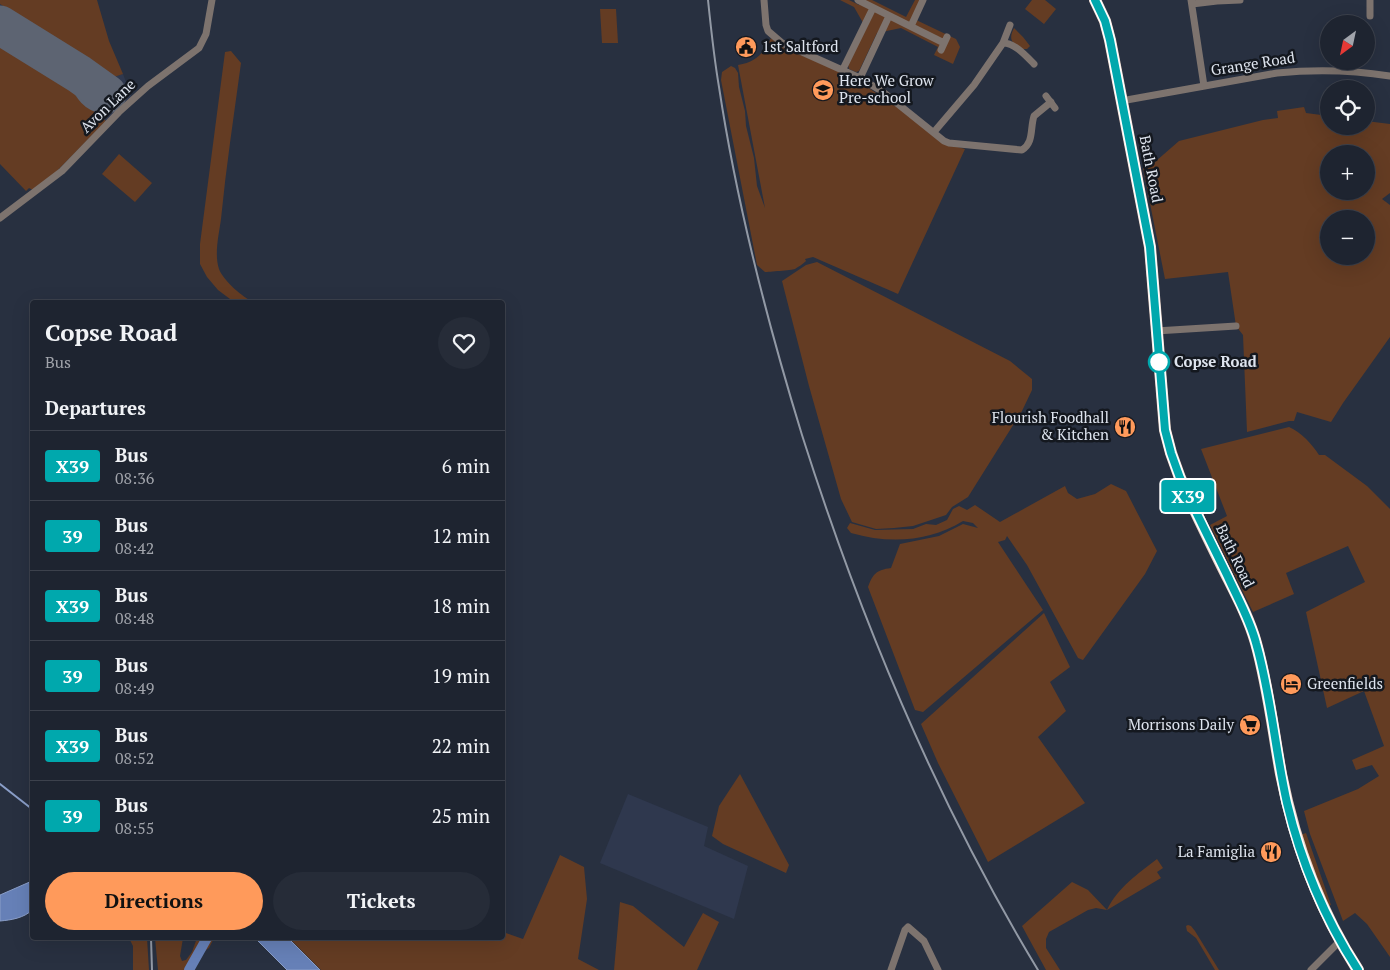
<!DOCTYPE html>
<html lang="en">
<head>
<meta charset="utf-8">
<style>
  body { margin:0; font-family:"PT Serif",serif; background:#262c38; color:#f1f3f6; height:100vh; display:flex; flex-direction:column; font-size:19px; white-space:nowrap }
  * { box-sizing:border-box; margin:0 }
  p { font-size:16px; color:#a1a4ab }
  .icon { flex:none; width:28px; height:28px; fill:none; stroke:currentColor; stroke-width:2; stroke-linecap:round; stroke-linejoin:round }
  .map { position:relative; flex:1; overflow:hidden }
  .panel { position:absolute; left:30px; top:300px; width:475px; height:640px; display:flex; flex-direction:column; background:#1e2430; border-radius:5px; box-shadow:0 5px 20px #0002,0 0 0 1px #3c414c }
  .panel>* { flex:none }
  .badge { padding:0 10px; border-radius:4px; font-size:18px; line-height:32px }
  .needle { width:32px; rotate:213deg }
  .tools { position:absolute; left:1320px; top:15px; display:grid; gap:10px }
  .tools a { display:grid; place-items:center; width:55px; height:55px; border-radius:50%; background:#1e2430; box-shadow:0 5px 20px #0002,0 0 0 1px #3c414c; font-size:25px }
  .map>.badge { position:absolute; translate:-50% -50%; box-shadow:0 0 0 2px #fff }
  h2 { padding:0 15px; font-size:19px; line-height:45px }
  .round { display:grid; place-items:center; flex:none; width:52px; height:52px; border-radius:26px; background:#262c38 }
  .summary { display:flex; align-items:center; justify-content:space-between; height:85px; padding:0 15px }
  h1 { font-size:24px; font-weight:600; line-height:38px }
  .cta { display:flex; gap:10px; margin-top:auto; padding:10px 15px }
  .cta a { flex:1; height:58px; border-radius:30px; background:#ff9a5b; color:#111; font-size:20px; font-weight:600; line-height:58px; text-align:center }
  .cta a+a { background:#262c38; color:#f1f3f6 }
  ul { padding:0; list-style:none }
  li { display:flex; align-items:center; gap:15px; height:70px; padding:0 15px; border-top:1px solid #3c414c }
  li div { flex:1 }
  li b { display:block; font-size:19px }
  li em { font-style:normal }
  li .badge { min-width:55px; font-weight:700; text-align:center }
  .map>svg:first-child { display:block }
  .built { fill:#2f384e }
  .green { fill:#643c23; fill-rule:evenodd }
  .water { fill:#6680b7; stroke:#8a9ec8 }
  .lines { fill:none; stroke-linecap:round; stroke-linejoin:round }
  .stream { stroke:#8a9ec8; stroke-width:2 }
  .river { stroke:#6680b7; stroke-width:10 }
  .taxiway { stroke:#5d6472; stroke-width:15 }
  .runway { stroke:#5d6472; stroke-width:39 }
  .street { stroke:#7d736e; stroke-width:7 }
  .highway { stroke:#e8d1c4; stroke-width:12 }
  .rail { stroke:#9299a5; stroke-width:2 }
  .line-casing { stroke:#fff; stroke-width:11 }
  .line { stroke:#00a8ad; stroke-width:8 }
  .stop-dot { fill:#fff; stroke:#00a8ad; stroke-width:2.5 }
  .labels { text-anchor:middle; stroke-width:5; stroke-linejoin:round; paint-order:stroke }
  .poi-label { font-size:15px; fill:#dee4ee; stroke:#14181f; text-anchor:start }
  .street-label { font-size:15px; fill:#dee4ee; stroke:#14181f }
  .stop-label { font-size:15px; font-weight:bold; fill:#dee4ee; stroke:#14181f; text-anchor:start }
</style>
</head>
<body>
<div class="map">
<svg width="1390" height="970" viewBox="0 0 1390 970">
  <rect width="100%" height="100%" fill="#283040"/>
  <path class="built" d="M0,4L114,77L123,74L132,98L106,121L77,97L69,81L0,37Z
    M628,794L708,827L704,846L748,866L734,919L600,863Z"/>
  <path class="green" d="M0,0H97L109,41L123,74L114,77L0,4Z
    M840,0H849L859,5L860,0H872L906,17L915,0H921L912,18L956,39L960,47L953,64L934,55L938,47L901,28L877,33L859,71L856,72L849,69L848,65L866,28L854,7Z
    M1032,0H1045L1056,9L1044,24L1025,9Z
    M600,9H616L618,43H602Z
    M1014,28L1023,37L1030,46L1027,49H1022C1012,43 1008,40 1014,28Z
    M0,37L69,81L77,97L106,121L55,173L33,190L29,188L26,191L0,164Z
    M771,38L785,49L844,72L887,100L947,144L965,149L898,294L813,257L805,259L806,261C803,264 798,267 795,269C791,270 769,272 765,272L757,265L721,80L722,72L731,66L735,68L738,73L739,87L745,111L746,126L754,158L757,186L765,208L738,65C756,62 763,54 771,38Z
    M231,51L241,63C234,115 226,167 221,219C219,234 214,254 219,269C223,280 243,298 254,302H234L218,290L207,277L200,264V244L225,52Z
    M1304,107L1306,113L1329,116V126H1366V121L1390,124V193L1382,199L1390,205V337L1343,403L1331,422L1297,412L1294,421H1289L1247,432L1243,335L1236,326L1228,272L1165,279L1143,168H1148L1179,141L1263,120L1278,118L1277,111ZM1329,154H1366V191H1329ZM1329,219H1366V256H1329Z
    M119,154L152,183L135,202L102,174Z
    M817,262L1010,361L1032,379V390L1022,411L968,497L952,507L946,515L913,526L894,528L876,529L852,522L841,499L809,386L782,281L806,265Z
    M1289,427C1301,432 1312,444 1319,455H1325L1367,486L1390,509V957L1367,924L1355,913L1343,921L1310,834L1304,811L1358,789L1379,776L1372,765L1356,770L1352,760L1384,746L1364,691L1327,708L1306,612L1365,582L1348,546L1286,573L1294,594L1253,612L1210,525L1227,516L1201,449Z
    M1111,484L1126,491L1157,551L1145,574L1083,660L1078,658L1027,565L1007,536L1005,540L998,542L1043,610L923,712L915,710L868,587C873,574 876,570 891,568L900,544L939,536L963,524L978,528L973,523L963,521C929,542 889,544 851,533L847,528L850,523L875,530L913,529L926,524L936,525L947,520L953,509L959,506L967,510L975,505L1000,522L1065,486L1068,493L1077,499L1095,494Z
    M1044,613L1070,667L1050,682L1066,711L1038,737L1085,803L988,862L938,763L921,724Z
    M740,774L789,865L786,873L723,844L712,836L719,806Z
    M1306,833L1331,905L1327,906L1300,835Z
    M560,855L584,867L587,899L578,959L599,970H321L289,938H502L503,932L523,939Z
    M1157,859L1163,868L1157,872L1161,878L1107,910L1096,908L1088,910L1049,932L1046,939V948L1060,970H1046L1022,926L1072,882L1088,890L1107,910C1118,887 1138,874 1157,859Z
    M620,902L633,906L684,947L703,913L719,922L697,970H614Z
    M1188,925L1191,926L1195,931L1219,970H1215L1196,938L1187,931L1186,926Z
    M129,938H147L149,970H133V946Z
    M155,938H183L180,956L182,961L186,960L192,952L197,938H214L209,948L203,952L193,970H158Z"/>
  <path class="water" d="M32,881V910C24,918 11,920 0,921V895Z
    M255,938H288L320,970H287Z"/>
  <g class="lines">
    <path class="stream" d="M0,784L32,809"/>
    <path class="river" d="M189,970L207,938"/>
    <path class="taxiway" d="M57,61C62,65 68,69 72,75C81,88 84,102 102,106L106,104L109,98L107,94"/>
    <path class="runway" d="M0,25L79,74L107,94"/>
    <path class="street" d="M764,0L766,25L768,31L782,43L860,78L883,92L944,141L949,143L1022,150C1034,143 1030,128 1034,116L1051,102
      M858,0L944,43
      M1191,0L1204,86
      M1370,0V16
      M1192,4L1217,1L1240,0
      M911,26L923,0
      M1003,43L1010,25
      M941,50L947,37
      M843,69L873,8
      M860,78L889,16
      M1046,96L1055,108
      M1121,101L1277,73C1316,69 1352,70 1390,76
      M934,132L974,85L1003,43C1015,43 1026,56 1034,64
      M0,218L62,171L119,112L148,86L199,48L206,34L212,0
      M1156,331L1236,326
      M891,970L905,930L908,927L924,941L938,970
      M1311,970L1340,941"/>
    <path class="highway" d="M1095,0L1105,21L1110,40L1150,247L1165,430L1171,453L1180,478C1194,509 1209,540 1224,570C1236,594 1249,618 1256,643C1268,686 1273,730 1281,774C1295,844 1319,910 1358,970"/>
    <path class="rail" d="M708,0C711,29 714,58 719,87C737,206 767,321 802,435C861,621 937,803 1038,970
      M151,938L152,970"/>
  </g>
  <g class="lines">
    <g class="line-casing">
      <path id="line" d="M1095,0L1105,21L1110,40L1150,247L1165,430L1171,453L1180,478C1195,511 1212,544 1228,577C1238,599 1250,620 1256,643C1271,695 1275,750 1287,803C1301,862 1325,919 1358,970"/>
    </g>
    <use href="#line" class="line"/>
  </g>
  <defs>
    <g id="civic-disc" transform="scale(1.125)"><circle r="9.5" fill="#ff9a5b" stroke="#14181f"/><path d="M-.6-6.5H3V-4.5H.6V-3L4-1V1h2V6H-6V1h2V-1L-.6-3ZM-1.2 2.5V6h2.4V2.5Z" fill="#111"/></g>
    <g id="school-disc" transform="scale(1.125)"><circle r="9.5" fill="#ff9a5b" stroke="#14181f"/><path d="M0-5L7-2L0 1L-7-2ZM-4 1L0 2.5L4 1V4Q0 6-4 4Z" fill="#111"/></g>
    <g id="restaurant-disc" transform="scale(1.125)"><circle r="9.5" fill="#ff9a5b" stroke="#14181f"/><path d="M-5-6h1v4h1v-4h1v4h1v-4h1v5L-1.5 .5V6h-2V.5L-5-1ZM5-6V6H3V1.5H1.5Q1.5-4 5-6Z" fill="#111"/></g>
    <g id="hotel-disc" transform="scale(1.125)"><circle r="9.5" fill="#ff9a5b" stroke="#14181f"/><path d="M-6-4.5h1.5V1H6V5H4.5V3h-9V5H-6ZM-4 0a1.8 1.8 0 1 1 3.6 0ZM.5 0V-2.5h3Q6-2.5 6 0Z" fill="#111"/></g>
    <g id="supermarket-disc" transform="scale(1.125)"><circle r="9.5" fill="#ff9a5b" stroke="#14181f"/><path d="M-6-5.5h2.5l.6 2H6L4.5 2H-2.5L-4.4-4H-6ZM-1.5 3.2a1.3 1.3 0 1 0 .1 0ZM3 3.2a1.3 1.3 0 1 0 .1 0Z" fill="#111"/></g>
  </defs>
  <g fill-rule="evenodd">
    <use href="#civic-disc" x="746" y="47"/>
    <use href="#school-disc" x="823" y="90"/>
    <use href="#restaurant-disc" x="1125" y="427"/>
    <use href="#hotel-disc" x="1291" y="684"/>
    <use href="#supermarket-disc" x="1250" y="725"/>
    <use href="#restaurant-disc" x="1271" y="852"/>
  </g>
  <circle class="stop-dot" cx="1159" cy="362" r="10"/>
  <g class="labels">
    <g class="poi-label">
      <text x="762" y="52">1st Saltford</text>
      <text x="839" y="86">Here We Grow<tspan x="839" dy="17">Pre-school</tspan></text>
      <text x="1109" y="423" text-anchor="end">Flourish Foodhall<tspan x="1109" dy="17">&amp; Kitchen</tspan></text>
      <text x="1307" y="689">Greenfields</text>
      <text x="1234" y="730" text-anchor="end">Morrisons Daily</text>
      <text x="1255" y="857" text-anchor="end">La Famiglia</text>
    </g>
    <g class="street-label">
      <text transform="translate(1253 64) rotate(-9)" y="5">Grange Road</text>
      <text transform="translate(108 106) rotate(-44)" y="5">Avon Lane</text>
      <text transform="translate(1151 169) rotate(79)" y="5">Bath Road</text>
      <text transform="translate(1235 556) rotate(64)" y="5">Bath Road</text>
    </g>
    <g class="stop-label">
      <text x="1174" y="367">Copse Road</text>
    </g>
  </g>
</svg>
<div class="tools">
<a><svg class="needle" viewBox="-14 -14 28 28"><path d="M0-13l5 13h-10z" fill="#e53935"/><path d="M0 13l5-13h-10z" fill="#a1a4ab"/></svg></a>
<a><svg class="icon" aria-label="locate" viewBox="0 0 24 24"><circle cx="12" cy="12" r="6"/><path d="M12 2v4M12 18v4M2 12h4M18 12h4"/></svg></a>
<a>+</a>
<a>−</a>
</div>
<b class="badge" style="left:1188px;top:496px;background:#00a8ad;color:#fff">X39</b>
<section class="panel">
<div class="summary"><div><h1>Copse Road</h1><p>Bus</p></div><a class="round"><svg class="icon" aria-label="heart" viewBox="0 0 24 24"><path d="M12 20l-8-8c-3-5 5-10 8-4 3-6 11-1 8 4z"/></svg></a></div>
<h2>Departures</h2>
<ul>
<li><span class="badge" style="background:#00a8ad;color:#fff">X39</span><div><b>Bus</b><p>08:36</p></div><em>6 min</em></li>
<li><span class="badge" style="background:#00a8ad;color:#fff">39</span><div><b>Bus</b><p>08:42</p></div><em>12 min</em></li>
<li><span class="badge" style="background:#00a8ad;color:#fff">X39</span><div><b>Bus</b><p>08:48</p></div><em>18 min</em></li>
<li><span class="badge" style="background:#00a8ad;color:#fff">39</span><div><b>Bus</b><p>08:49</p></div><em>19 min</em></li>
<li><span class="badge" style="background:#00a8ad;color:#fff">X39</span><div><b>Bus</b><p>08:52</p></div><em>22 min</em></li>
<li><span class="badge" style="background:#00a8ad;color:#fff">39</span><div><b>Bus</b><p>08:55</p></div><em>25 min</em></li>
</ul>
<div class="cta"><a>Directions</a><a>Tickets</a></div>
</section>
</div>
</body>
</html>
